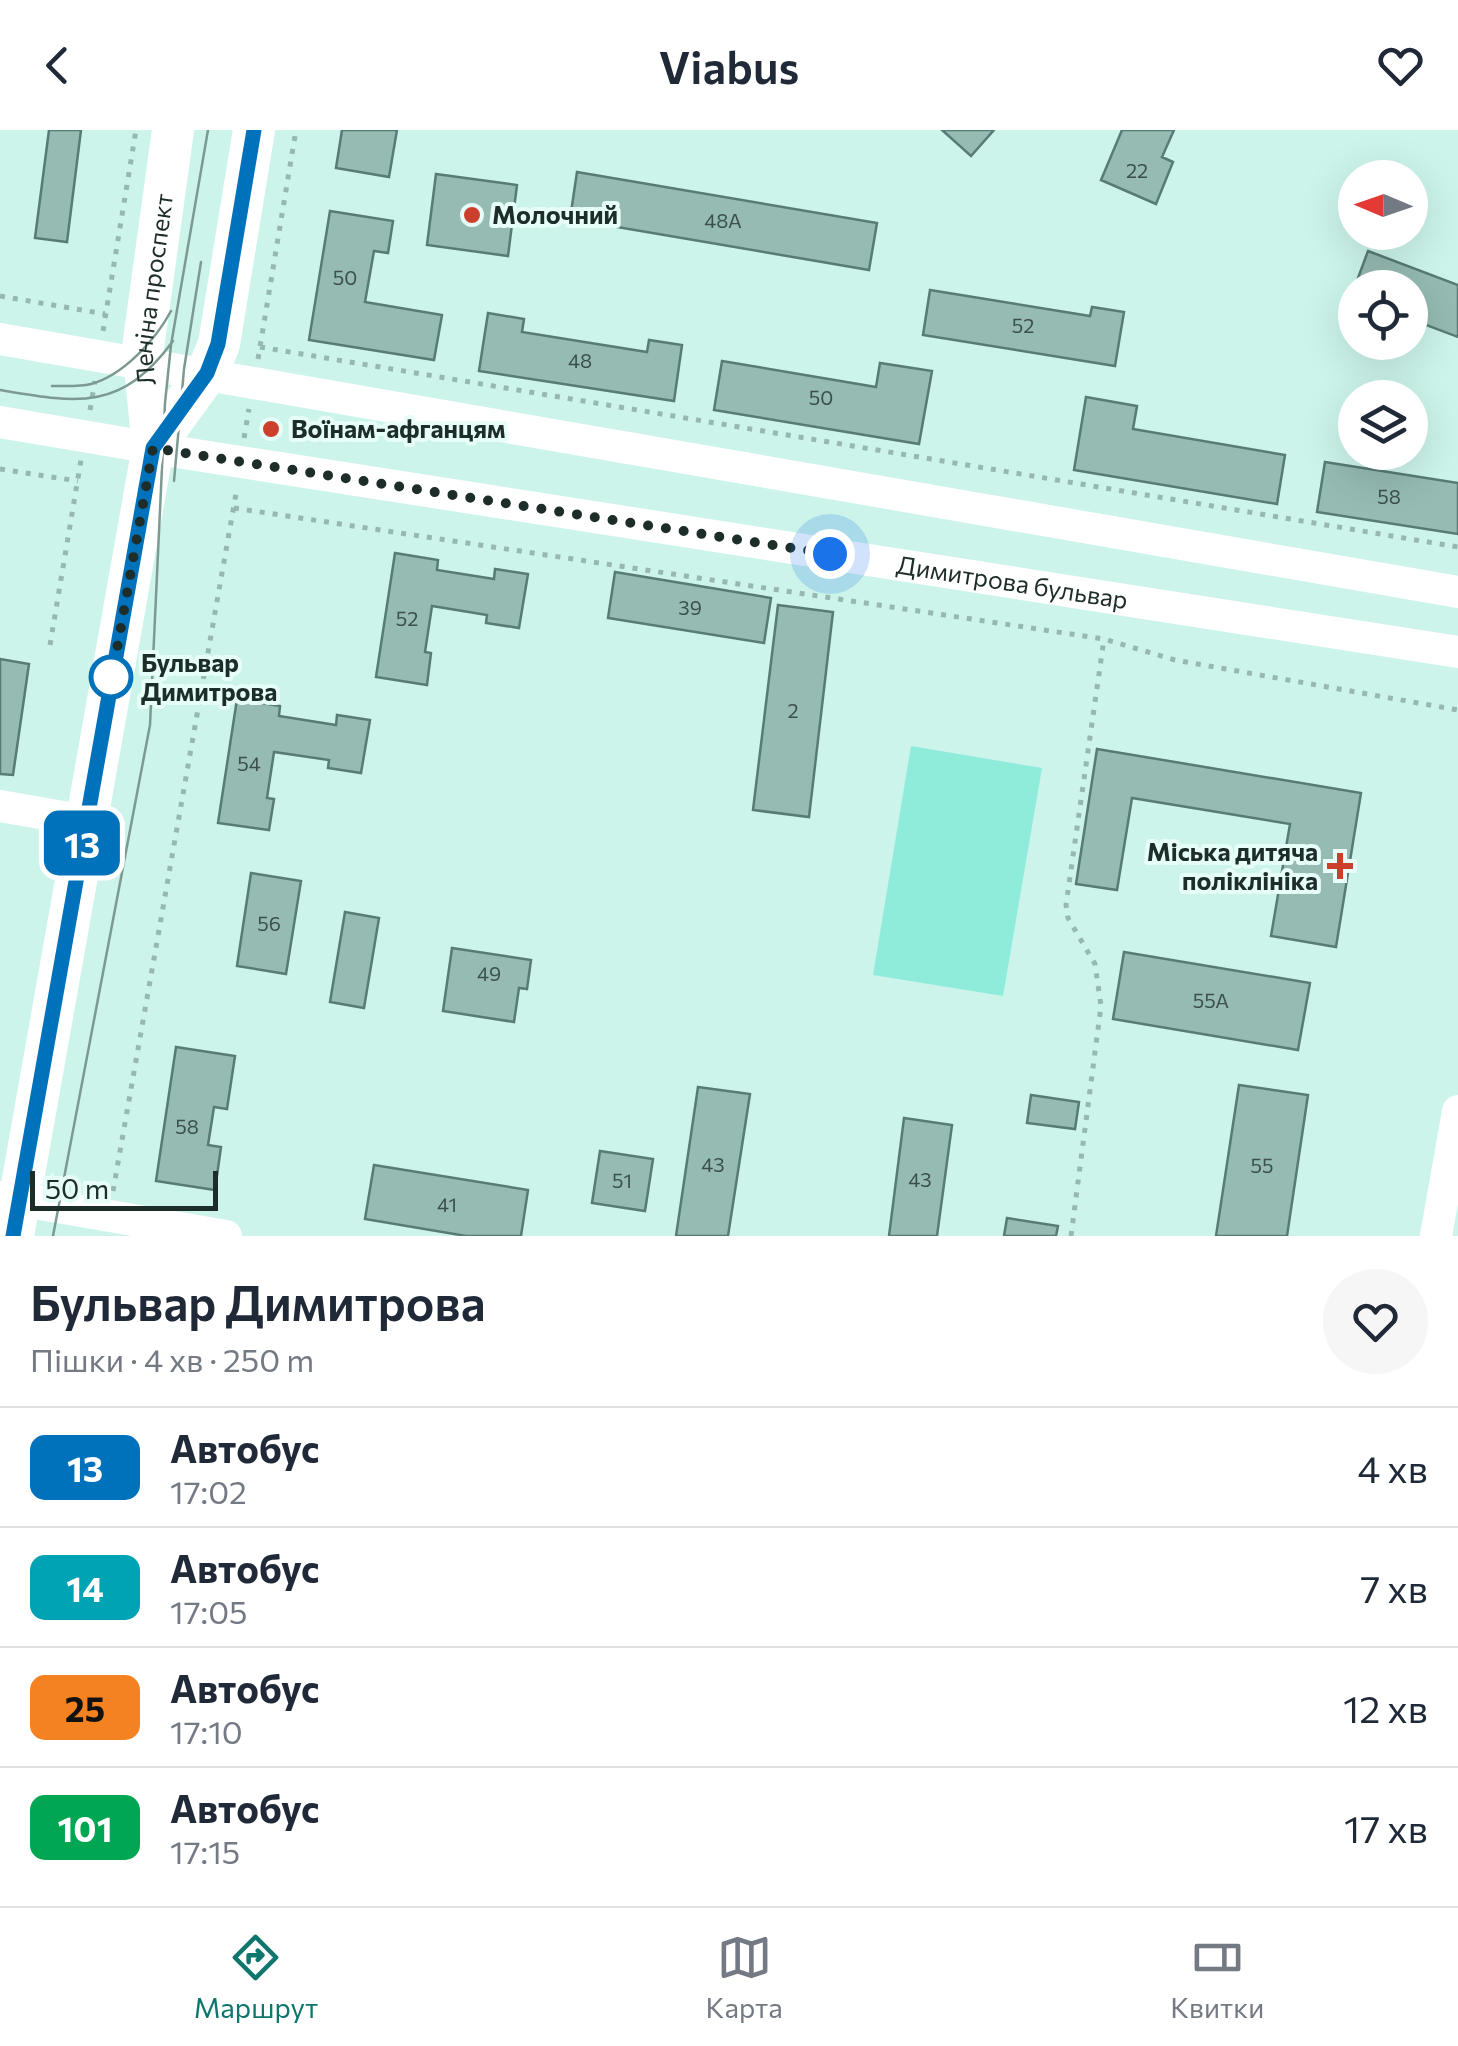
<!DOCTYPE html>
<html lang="uk">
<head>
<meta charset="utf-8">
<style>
  body { margin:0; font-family:Commissioner,sans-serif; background:#f6f6f7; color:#1f2937; height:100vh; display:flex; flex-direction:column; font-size:38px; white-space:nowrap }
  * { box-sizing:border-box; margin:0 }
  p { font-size:32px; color:#747a83 }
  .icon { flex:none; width:55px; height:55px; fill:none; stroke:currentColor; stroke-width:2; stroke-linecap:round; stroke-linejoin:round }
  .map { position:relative; height:1106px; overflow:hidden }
  .details { display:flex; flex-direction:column; background:#fff; flex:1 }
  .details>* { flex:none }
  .badge { padding:0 20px; border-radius:15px; font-size:35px; line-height:65px }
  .needle { width:65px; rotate:272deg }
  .controls { position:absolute; left:1338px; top:30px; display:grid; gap:20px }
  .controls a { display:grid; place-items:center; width:90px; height:90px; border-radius:50%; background:#fff; box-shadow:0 10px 40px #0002; font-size:50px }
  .scale { position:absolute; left:30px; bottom:25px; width:188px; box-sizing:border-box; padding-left:10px; border:5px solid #1d2d29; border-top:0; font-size:28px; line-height:35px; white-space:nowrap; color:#1d2d29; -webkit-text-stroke:8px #e6fdf8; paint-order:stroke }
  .you { position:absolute; width:50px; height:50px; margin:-25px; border:8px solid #fff; border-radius:50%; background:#1a73e8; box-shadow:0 0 0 15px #1a73e833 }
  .map>.badge { position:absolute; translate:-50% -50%; box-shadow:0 0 0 5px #fff }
  .round { display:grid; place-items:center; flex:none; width:105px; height:105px; border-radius:52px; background:#f6f6f7 }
  .headline { display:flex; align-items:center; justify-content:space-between; height:170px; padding:0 30px }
  h1 { font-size:48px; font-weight:600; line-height:75px }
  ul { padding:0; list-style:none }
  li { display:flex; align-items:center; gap:30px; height:120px; padding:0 30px; border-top:2px solid #e0e1e3 }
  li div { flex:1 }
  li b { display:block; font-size:38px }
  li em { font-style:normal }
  li .badge { min-width:110px; font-weight:700; text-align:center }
  header { display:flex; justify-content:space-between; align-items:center; height:130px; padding:0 30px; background:#fff; font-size:45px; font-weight:600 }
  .tab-bar { display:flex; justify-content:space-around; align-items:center; height:140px; border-top:2px solid #e0e1e3; background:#fff; font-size:28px; color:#747a83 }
  .tab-bar a { display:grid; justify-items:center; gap:5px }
  .tab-bar .on { color:#0f766e }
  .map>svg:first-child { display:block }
  .green { fill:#8fecdb }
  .building { fill:#95bbb3; stroke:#587c75; stroke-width:2.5 }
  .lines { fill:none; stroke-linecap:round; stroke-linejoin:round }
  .path { stroke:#97b8b1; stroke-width:5; stroke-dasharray:5 8; stroke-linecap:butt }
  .minor { stroke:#fff; stroke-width:32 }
  .major { stroke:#fff; stroke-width:42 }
  .tram { stroke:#7c9992; stroke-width:2.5 }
  .line-casing { stroke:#fff; stroke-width:22 }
  .line { stroke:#0072bc; stroke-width:15 }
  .walk { stroke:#1d2d29; stroke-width:10; stroke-dasharray:0 18 }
  .poi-dot { fill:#cb3f2c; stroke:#e6fdf8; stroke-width:4 }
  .stop-dot { fill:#fff; stroke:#0072bc; stroke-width:5 }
  .labels { text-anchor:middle; stroke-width:8; stroke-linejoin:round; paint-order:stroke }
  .number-label { font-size:20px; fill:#3b504c }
  .poi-label { font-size:25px; font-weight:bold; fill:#1d2d29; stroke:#e6fdf8; text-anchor:start }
  .street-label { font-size:25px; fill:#1d2d29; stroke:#e6fdf8 }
  .stop-label { font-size:25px; font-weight:bold; fill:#1d2d29; stroke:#e6fdf8; text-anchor:start }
</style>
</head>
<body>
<header><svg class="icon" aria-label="back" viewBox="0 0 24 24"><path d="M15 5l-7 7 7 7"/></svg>Viabus<svg class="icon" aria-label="heart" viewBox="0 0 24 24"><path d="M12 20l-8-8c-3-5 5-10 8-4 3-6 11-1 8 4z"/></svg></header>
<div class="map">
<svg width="1458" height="1106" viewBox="0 0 1458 1106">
  <rect width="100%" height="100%" fill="#ccf4eb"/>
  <path class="green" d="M911,616L1042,638L1003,866L873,845Z"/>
  <path class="building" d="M49,0H81L67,112L35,108Z
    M342,0H397L389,47L336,38Z
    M942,0H994L971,26Z
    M1122,0H1174L1162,27L1173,32L1156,74L1101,50Z
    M577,42L877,93L869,140L570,89Z
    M436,44L517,55L508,126L427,115Z
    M330,81L393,91L388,123L374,121L365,172L442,185L434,230L309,210Z
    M1368,121L1458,155V207L1410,189V158H1355V169L1351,167Z
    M930,160L1090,186L1092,177L1124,182L1115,236L923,205Z
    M488,183L524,189L522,202L647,222L649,210L682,215L674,271L479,241Z
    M722,231L876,257L880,233L932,241L919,314L714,280Z
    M1086,267L1137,276L1133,299L1285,325L1277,374L1074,340Z
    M1325,332L1458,353V404L1317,382Z
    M395,423L438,430L437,440L494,449L495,439L528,444L519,498L486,493L487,485L432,476L425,522L431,523L427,555L376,547Z
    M615,442L771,468L764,513L608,488Z
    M778,475L833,482L809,687L753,680Z
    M0,529L29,534L13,645L0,644Z
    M237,569L280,576L279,586L336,595L337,585L370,590L361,643L328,638L329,630L274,622L267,668L274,669L269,700L218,693Z
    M1097,619L1361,663L1336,817L1271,806L1290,694L1132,668L1117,760L1076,754Z
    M251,743L301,751L286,844L237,836Z
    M345,782L379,788L364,878L330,872Z
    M452,818L531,830L527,859L519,858L514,892L443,881Z
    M1124,822L1310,853L1298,920L1113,889Z
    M176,917L235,926L227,979L214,977L208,1015L221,1017L215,1060L156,1051Z
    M1239,955L1308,965L1287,1106H1216Z
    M698,957L750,964L728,1106H676Z
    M1031,965L1079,972L1075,999L1027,993Z
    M904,988L952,995L937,1106H889Z
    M600,1021L653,1029L645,1081L592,1073Z
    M374,1035L528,1060L521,1106H466L365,1089Z
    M1007,1088L1058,1096L1056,1106H1004Z"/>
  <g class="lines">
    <path class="path" d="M0,166L105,184
      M103,201L136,0
      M260,217L1458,417
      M258,229L296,0
      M90,280L95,251
      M244,308L249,279
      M0,339L78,351
      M234,378L1104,509L1175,530L1458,580
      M50,515L81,330
      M113,1061L237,358
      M1071,1106L1101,876L1095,834L1068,788L1066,775L1104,509"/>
    <g class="minor">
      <path d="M0,209L1458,462"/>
      <path id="s1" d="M0,292L177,322L1458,522"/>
      <path d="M0,676L86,691"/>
      <path d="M0,1067L226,1106"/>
      <path d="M1436,1106L1458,981"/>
    </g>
    <g class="major">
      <path d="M153,317L207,243L219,214L254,0"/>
      <path id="s2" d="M13,1106L153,317L143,218L173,0"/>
    </g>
    <path class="tram" d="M52,256C65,256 79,257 91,254C124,245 156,209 171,181
      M0,260C77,273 121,282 173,211
      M174,351L184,239L201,132
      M53,1106L150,595L165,273L171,215L208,0"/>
  </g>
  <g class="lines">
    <g class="line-casing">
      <path id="line" d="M13,1106L153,318L207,243L218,214L254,0"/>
    </g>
    <use href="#line" class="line"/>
    <path class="walk" d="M111,547L110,558L153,318L830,424"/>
  </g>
  <g class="poi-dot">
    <circle cx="472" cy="85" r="10"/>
    <circle cx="271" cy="299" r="10"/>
    <path d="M1335 721h10v10h10v10h-10v10h-10v-10h-10v-10h10z"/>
  </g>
  <circle class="stop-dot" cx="111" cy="547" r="20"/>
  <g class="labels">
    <g class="number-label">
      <text x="1137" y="48">22</text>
      <text x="723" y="98">48А</text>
      <text x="345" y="155">50</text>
      <text x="1023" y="203">52</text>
      <text x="580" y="238">48</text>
      <text x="821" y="275">50</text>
      <text x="1389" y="374">58</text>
      <text x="690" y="485">39</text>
      <text x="407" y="496">52</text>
      <text x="793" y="588">2</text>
      <text x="249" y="641">54</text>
      <text x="269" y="801">56</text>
      <text x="489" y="851">49</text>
      <text x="1211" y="878">55А</text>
      <text x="187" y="1004">58</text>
      <text x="713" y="1042">43</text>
      <text x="1262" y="1043">55</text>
      <text x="920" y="1057">43</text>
      <text x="622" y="1058">51</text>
      <text x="447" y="1082">41</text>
    </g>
    <g class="poi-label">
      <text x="492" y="94">Молочний</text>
      <text x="291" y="308">Воїнам-афганцям</text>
      <text x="1318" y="731" text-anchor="end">Міська дитяча<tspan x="1318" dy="29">поліклініка</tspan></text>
    </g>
    <g class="street-label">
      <text dy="9" stroke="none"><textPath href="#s2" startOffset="960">Леніна проспект</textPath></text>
      <text dy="9" stroke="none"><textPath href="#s1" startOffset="1025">Димитрова бульвар</textPath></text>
    </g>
    <g class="stop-label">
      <text x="141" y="542">Бульвар<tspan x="141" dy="29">Димитрова</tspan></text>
    </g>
  </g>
</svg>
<div class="controls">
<a><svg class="needle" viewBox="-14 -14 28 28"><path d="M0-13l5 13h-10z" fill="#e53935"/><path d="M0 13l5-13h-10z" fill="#747a83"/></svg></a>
<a><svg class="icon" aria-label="locate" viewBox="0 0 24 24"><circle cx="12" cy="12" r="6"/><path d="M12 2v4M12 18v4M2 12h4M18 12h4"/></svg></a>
<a><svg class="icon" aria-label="layers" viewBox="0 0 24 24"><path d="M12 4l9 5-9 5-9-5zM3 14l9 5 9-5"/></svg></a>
</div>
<div class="scale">50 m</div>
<div class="you" style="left:830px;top:424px"></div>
<b class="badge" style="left:82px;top:713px;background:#0072bc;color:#fff">13</b>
</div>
<section class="details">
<div class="headline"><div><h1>Бульвар Димитрова</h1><p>Пішки · 4 хв · 250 m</p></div><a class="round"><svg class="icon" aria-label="heart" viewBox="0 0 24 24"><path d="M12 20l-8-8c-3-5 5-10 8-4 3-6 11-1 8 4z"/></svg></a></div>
<ul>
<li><span class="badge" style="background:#0072bc;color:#fff">13</span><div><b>Автобус</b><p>17:02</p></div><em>4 хв</em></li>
<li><span class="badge" style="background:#00a3b4;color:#fff">14</span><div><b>Автобус</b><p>17:05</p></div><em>7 хв</em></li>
<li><span class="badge" style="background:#f58220;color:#111">25</span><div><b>Автобус</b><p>17:10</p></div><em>12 хв</em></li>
<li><span class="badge" style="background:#00a651;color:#fff">101</span><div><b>Автобус</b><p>17:15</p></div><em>17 хв</em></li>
</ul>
</section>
<nav class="tab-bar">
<a class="on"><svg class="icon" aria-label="directions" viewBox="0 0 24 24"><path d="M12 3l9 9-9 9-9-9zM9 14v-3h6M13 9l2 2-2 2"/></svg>Маршрут</a>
<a><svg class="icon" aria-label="map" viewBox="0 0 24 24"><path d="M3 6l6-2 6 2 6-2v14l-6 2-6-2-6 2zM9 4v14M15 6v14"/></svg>Карта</a>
<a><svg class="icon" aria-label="tickets" viewBox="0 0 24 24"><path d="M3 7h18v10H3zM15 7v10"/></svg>Квитки</a>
</nav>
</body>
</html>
